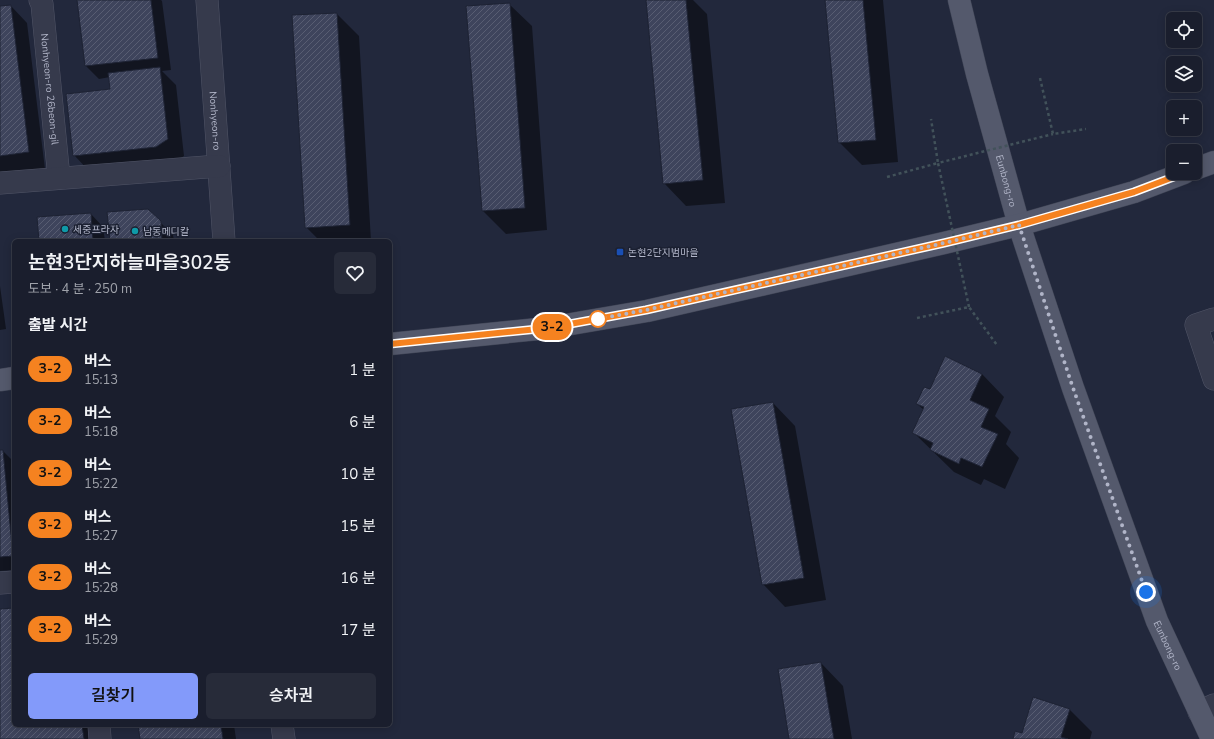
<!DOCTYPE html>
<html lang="ko">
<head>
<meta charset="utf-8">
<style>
  body { margin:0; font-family:"Nunito Sans","Noto Sans KR",sans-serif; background:#272b39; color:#f1f3f6; height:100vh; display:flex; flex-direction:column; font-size:15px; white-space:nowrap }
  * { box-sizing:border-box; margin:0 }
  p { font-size:13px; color:#9fa2aa }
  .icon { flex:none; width:22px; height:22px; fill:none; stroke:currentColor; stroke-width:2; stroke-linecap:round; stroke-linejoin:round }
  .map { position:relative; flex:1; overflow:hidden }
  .details { position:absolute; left:12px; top:239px; width:380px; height:488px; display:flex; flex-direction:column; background:#1a1e2d; border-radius:6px; box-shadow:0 2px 10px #0003,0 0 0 1px #383c49 }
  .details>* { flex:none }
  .badge { padding:0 8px; border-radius:13px; font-size:14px; line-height:26px }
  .tools { position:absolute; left:1166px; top:12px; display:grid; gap:8px }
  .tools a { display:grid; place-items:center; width:36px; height:36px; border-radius:6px; background:#1a1e2d; box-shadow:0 2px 10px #0003,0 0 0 1px #383c49; font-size:20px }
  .you { position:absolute; width:20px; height:20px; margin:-10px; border:3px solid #fff; border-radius:50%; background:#1a73e8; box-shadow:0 0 0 6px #1a73e833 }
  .map>.badge { position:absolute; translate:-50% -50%; box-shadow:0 0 0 2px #fff }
  h2 { padding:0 16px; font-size:15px; line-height:36px }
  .round { display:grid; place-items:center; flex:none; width:42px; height:42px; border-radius:6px; background:#272b39 }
  .summary { display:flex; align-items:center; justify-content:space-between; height:68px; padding:0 16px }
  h1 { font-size:19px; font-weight:600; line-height:30px }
  .action { display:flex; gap:8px; margin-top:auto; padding:8px 16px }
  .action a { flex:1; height:46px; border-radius:6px; background:#839afa; color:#111; font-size:16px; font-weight:600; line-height:46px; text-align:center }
  .action a+a { background:#272b39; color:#f1f3f6 }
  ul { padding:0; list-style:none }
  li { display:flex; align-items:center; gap:12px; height:52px; padding:0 16px }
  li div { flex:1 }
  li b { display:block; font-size:15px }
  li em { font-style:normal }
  li .badge { min-width:44px; font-weight:700; text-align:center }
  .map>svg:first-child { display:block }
  .shadow { fill:#0007 }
  .building { fill:url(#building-hatch); stroke:#1d2233 }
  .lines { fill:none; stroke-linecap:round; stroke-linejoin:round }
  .minor-casing { stroke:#515567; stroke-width:23 }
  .major-casing { stroke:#3f4455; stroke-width:23 }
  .path { stroke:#42525a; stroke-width:2.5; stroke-dasharray:3 3; stroke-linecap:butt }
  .minor { stroke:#363a4c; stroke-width:22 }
  .major { stroke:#54596c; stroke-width:22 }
  .path-bridge { stroke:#42525a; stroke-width:2.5; stroke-dasharray:3 3; stroke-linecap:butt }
  .line-casing { stroke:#fff; stroke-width:9 }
  .line { stroke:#f58220; stroke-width:6 }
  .walk { stroke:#b1b5c8; stroke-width:4; stroke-dasharray:0 7.2 }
  .culture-dot { fill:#0f9aa8; stroke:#1b2031; stroke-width:1.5 }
  .transit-dot { fill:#1a4fb4; stroke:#1b2031; stroke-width:1.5 }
  .stop-dot { fill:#fff; stroke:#f58220; stroke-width:2 }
  .labels { text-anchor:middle; stroke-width:3; stroke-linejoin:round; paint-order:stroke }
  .street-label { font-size:10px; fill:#b1b5c8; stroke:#1b2031 }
  .poi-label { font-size:10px; fill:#b1b5c8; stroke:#1b2031; text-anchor:start }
</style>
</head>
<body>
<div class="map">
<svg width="1214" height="739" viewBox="0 0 1214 739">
  <defs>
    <pattern id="building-hatch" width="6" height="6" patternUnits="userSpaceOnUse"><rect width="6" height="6" fill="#3e445c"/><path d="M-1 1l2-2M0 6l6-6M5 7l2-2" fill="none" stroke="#585d72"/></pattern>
  </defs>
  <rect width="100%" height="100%" fill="#22283c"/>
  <path class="shadow" d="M78,0H161L162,1L171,70L162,71L176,85L184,156L173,163L90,172L74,155L112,90L110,77L99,79L86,66Z
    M647,0H693L707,14L725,203L686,206L664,183Z
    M826,0H883L898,162L862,165L839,142Z
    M509,4L532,26L547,230L506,234L483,211L467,7Z
    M11,6L27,23L45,169L0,174V7Z
    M337,14L359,36L371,241H320L306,227Z
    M91,214L103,227L105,241H40Z
    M160,222L173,235L174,241H111Z
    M0,286L6,329L0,330Z
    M982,374L1004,397L995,416L1011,432L1006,444L1019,458L1005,489L984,479L981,485L954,472L913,432L924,410L917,404L930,391Z
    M773,403L795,426L826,600L785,607L763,584Z
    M0,451H3L14,462V570L0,571Z
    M14,609V725H96L98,739H0V610Z
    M821,663L843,686L852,739H790Z
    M1070,710L1092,732L1090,739H1014Z
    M139,725H234L236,739H141Z"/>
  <path class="building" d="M77,0H151L158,58L85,66Z
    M646,0H686L703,180L663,184Z
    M825,0H863L876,140L838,143Z
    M510,3L525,208L482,211L466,6Z
    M11,5L29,152L0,156V6Z
    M337,13L350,225L305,228L292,15Z
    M160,67L168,139L156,147L73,156L66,94L110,89L108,73Z
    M148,209L161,221L162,241H110L107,212Z
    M91,213L93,241H39L37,217Z
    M945,356L982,374L970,400L989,409L981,427L998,434L982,467L961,458L959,464L930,450L933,443L912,433L924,407L916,404L924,387L930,389Z
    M773,402L804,578L762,585L731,409Z
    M0,450H3L13,556L0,557Z
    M14,608V725H82L84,739H0V609Z
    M821,662L834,739H789L778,669Z
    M1033,697L1070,709L1061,737L1068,739H1013L1015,731L1022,733Z
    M138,725H221L223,739H140Z"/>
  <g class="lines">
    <g class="minor-casing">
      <g id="minor">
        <path id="s1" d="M40,0L42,4L59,178"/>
        <path id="s2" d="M207,0L224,241"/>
        <path d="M0,183L219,166"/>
        <path d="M1214,319L1196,325L1214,379"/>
        <path d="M0,583L14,582"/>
        <path d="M1199,712L1214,705"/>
        <path d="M99,725L100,739"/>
        <path d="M282,725L284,739"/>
      </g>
    </g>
    <g class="major-casing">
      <g id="major">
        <path id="s3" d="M959,0L977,74L1019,225L1073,388L1157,621L1212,739"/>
        <path d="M1195,169L1214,162"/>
        <path d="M390,344L548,328L647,311L944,243L1019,225L1134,192L1184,173"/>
        <path d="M0,380L14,378"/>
      </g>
    </g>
    <path class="path" d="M1040,78L1053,134L1086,129
      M887,177L938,163L931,119
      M917,318L969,307L997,345"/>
    <use href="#minor" class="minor"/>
    <use href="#major" class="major"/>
    <path class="path-bridge" d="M969,307L938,163L1053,134"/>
  </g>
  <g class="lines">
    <g class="line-casing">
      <path id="line" d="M390,344L548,328L646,310L944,243L1019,225L1134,192L1184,173"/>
    </g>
    <use href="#line" class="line"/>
    <path class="walk" d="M598,319L646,310L944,243L1019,225L1073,388L1146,592"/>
  </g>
  <g class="culture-dot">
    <circle cx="65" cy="229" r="4"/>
    <circle cx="135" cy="231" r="4"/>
  </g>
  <rect class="transit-dot" x="616" y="248" width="8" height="8" rx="2"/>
  <circle class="stop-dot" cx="598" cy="319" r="8"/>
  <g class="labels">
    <g class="street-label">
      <text dy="4" stroke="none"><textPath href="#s1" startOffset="90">Nonhyeon-ro 26beon-gil</textPath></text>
      <text dy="4" stroke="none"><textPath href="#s2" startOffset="121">Nonhyeon-ro</textPath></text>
      <text dy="4" stroke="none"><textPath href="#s3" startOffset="187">Eunbong-ro</textPath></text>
      <text dy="4" stroke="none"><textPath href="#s3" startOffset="679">Eunbong-ro</textPath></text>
    </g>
    <g class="poi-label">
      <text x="73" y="233">세중프라자</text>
      <text x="143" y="235">남동메디칼</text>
      <text x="628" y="256">논현2단지범마을</text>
    </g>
  </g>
</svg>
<div class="tools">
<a><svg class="icon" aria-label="locate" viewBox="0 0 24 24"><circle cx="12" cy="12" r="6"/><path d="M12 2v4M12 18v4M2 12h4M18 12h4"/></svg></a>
<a><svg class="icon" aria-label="layers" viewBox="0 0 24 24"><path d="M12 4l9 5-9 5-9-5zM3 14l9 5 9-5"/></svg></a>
<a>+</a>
<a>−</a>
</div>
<div class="you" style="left:1146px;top:592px"></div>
<b class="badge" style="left:552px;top:327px;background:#f58220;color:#111">3-2</b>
<section class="details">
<div class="summary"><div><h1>논현3단지하늘마을302동</h1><p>도보 · 4 분 · 250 m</p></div><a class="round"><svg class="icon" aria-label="heart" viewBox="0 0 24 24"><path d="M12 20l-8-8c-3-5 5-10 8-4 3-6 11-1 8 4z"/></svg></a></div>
<h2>출발 시간</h2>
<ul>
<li><span class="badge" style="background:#f58220;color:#111">3-2</span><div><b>버스</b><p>15:13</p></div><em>1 분</em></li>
<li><span class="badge" style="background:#f58220;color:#111">3-2</span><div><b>버스</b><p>15:18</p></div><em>6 분</em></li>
<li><span class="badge" style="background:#f58220;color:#111">3-2</span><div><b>버스</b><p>15:22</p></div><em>10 분</em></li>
<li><span class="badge" style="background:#f58220;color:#111">3-2</span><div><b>버스</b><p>15:27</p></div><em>15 분</em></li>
<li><span class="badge" style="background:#f58220;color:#111">3-2</span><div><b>버스</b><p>15:28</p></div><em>16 분</em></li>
<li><span class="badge" style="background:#f58220;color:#111">3-2</span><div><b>버스</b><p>15:29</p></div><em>17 분</em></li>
</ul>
<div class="action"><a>길찾기</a><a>승차권</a></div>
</section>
</div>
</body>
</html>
